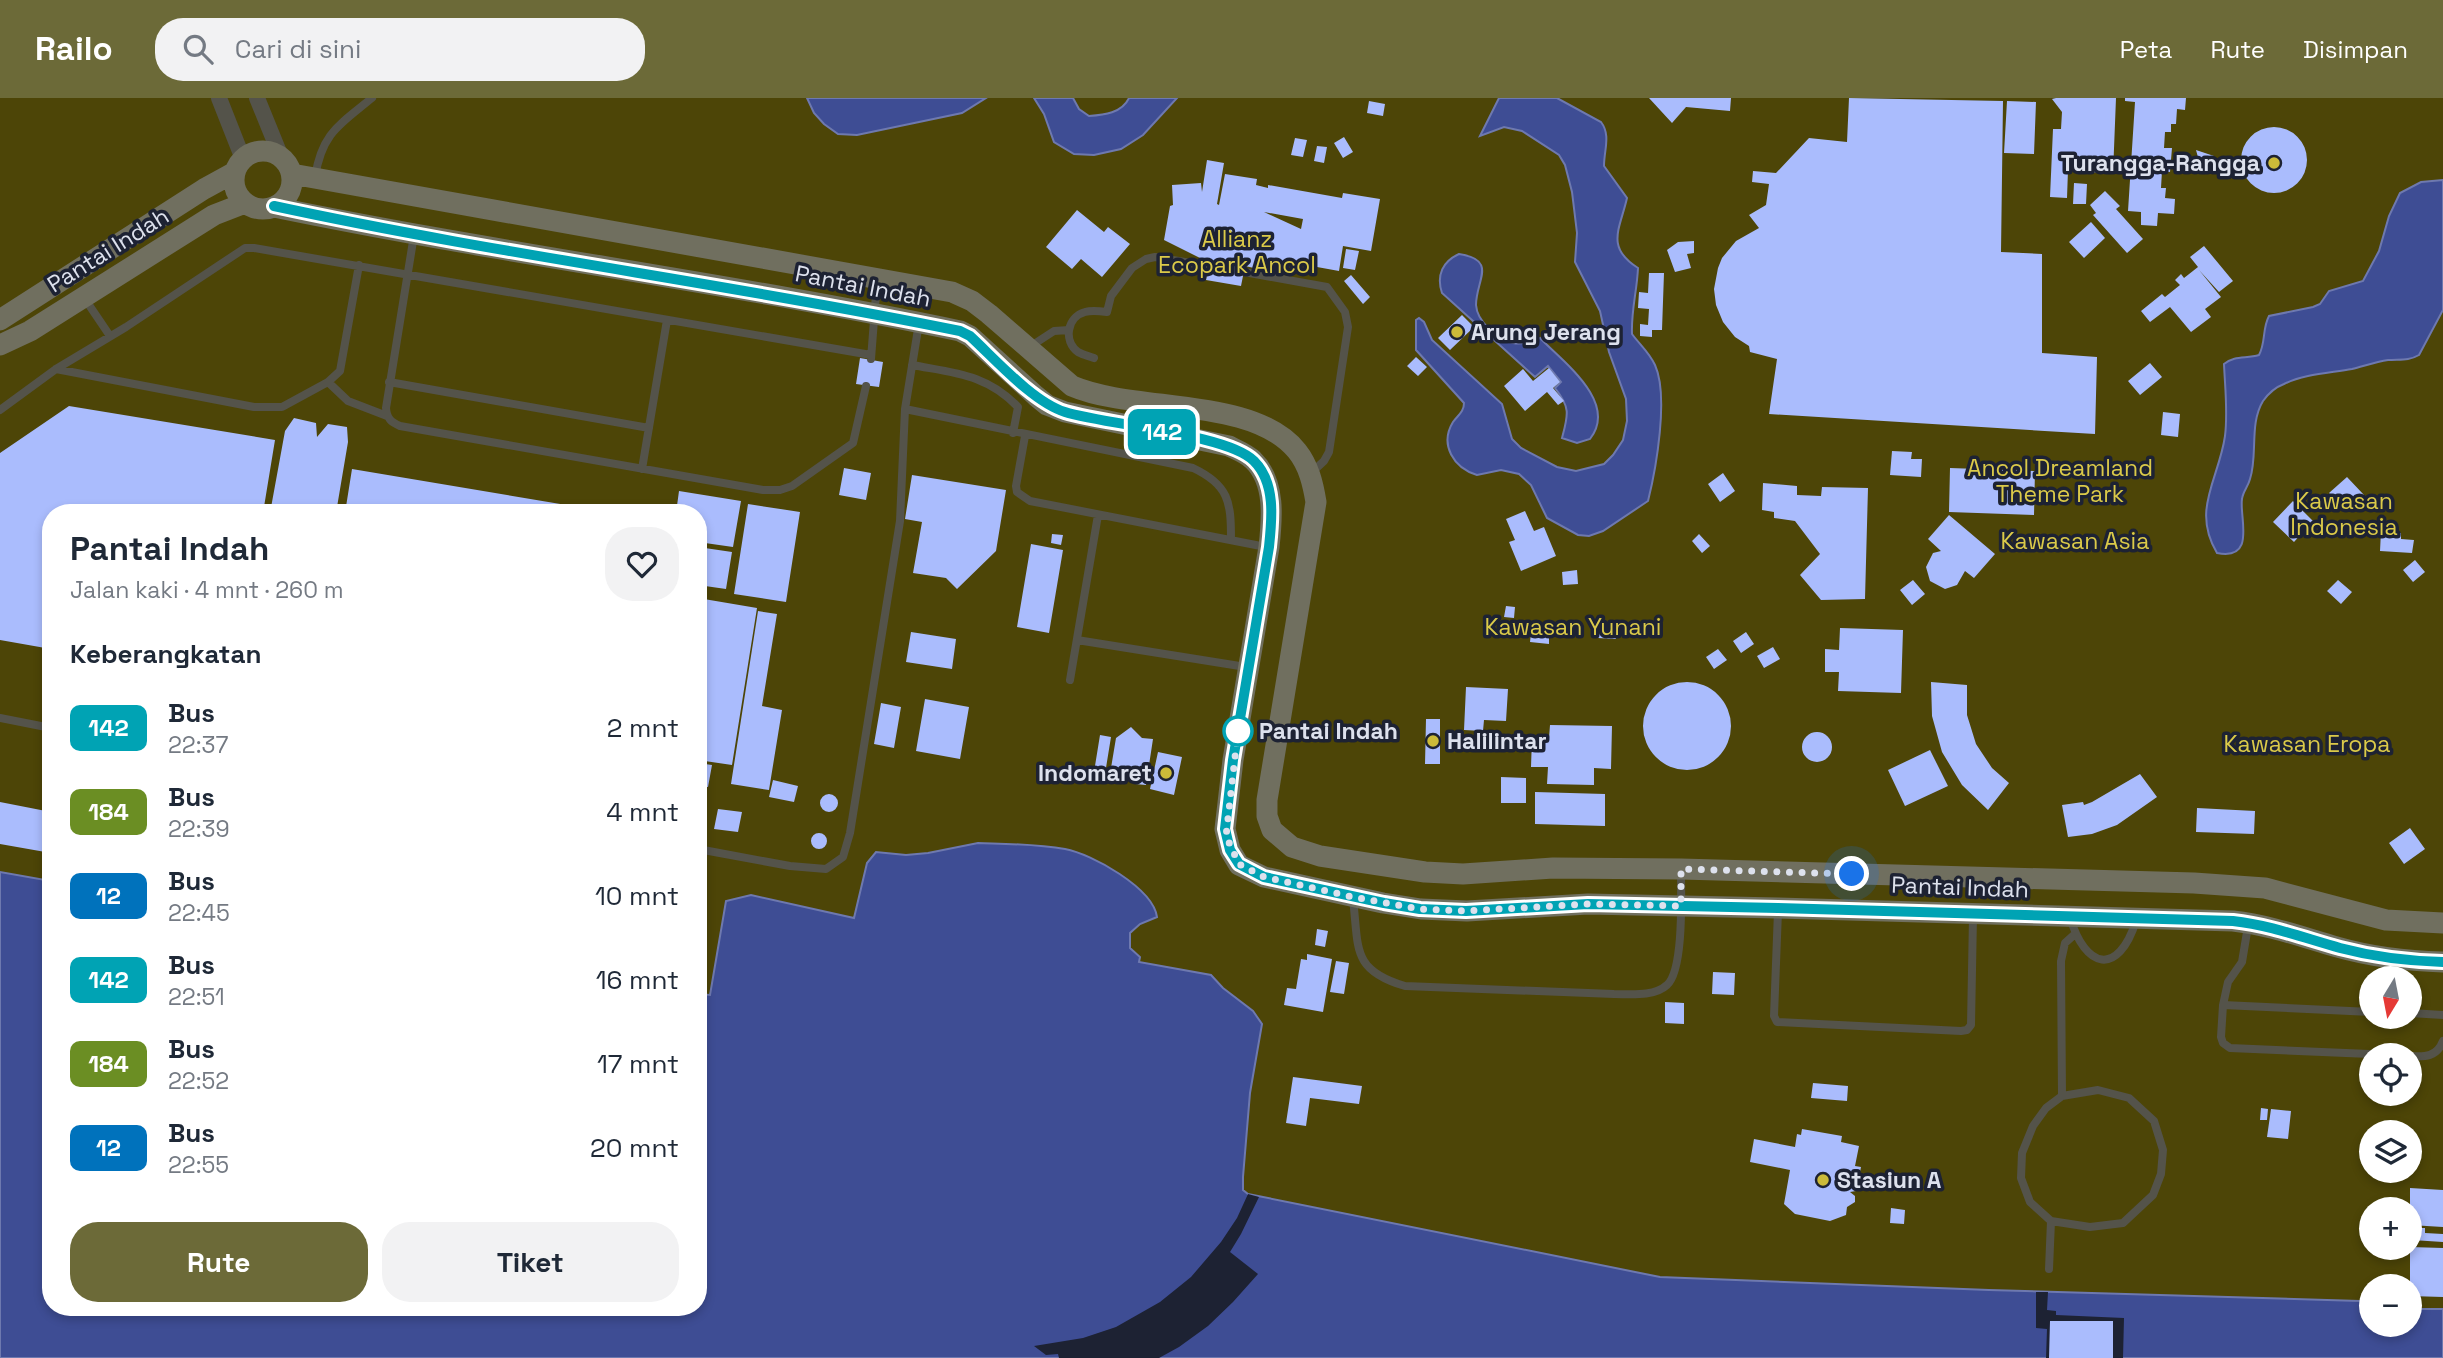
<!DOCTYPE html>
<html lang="id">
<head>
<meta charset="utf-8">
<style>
  body { margin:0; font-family:"Space Grotesk",sans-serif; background:#f2f2f3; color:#1f2937; height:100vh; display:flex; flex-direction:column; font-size:26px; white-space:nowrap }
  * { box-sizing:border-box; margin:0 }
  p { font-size:23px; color:#747a83 }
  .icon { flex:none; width:38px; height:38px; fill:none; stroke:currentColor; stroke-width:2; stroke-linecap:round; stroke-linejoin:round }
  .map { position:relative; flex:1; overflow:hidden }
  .sheet { position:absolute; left:42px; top:406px; width:665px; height:812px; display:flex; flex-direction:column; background:#fff; border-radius:28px; box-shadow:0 4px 10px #0003 }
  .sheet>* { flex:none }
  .badge { padding:0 14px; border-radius:10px; font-size:24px; line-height:46px }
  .needle { width:46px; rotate:190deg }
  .controls { position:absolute; left:2359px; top:868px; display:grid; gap:14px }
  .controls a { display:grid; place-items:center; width:63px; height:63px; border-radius:50%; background:#fff; box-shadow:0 4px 10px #0003; font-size:35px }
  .you { position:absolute; width:35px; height:35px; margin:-18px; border:5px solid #fff; border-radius:50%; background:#1a73e8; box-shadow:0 0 0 10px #1a73e833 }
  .map>.badge { position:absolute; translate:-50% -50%; box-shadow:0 0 0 4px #fff }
  h2 { padding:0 28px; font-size:26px; line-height:63px }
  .round { display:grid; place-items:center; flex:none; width:74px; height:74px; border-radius:28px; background:#f2f2f3 }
  .head { display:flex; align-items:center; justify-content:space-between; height:119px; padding:0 28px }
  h1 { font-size:33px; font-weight:700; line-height:52px }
  .action { display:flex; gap:14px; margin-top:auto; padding:14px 28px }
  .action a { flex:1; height:80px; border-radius:28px; background:#6c6a38; color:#fff; font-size:28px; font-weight:700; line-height:80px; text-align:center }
  .action a+a { background:#f2f2f3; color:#1f2937 }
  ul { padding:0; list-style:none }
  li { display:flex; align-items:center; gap:21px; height:84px; padding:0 28px }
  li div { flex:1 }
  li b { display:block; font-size:26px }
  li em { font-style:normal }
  li .badge { min-width:77px; font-weight:700; text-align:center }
  header { display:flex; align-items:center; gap:42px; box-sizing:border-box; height:98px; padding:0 35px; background:#6c6a38; color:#fff }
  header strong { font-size:33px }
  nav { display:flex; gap:38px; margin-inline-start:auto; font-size:24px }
  .search { width:490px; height:63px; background:#f2f2f3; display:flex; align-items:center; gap:18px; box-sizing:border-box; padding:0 24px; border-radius:28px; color:#747a83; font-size:26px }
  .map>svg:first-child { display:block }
  .green { fill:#4d4507; fill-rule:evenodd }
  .water { fill:#3e4d94; stroke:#6e79af; stroke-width:2 }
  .pier { fill:#1d2233 }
  .building { fill:#aabcfd; fill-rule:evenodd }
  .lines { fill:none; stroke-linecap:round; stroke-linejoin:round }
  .lane { stroke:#54534a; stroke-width:8 }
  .street { stroke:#54534a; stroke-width:16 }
  .secondary { stroke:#706f5f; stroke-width:21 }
  .line-casing { stroke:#fff; stroke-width:16 }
  .line { stroke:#00a3b4; stroke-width:10 }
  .walk { stroke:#dde1ed; stroke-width:7; stroke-dasharray:0 12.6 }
  .poi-dot { fill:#cbba39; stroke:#1d2233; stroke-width:2.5 }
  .stop-dot { fill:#fff; stroke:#00a3b4; stroke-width:3.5 }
  .labels { text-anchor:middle; stroke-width:7; stroke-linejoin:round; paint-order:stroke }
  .poi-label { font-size:23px; font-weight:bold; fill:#dde1ed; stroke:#1d2233; text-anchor:start }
  .park-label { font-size:23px; fill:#dbca49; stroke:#1d2233 }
  .street-label { font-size:23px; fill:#dde1ed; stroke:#1d2233 }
  .stop-label { font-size:23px; font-weight:bold; fill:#dde1ed; stroke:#1d2233; text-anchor:start }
</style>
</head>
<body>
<header>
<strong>Railo</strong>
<div class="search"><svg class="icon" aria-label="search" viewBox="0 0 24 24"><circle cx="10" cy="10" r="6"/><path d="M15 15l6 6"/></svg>Cari di sini</div>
<nav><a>Peta</a><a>Rute</a><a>Disimpan</a></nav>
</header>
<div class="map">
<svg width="2443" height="1260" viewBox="0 0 2443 1260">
  <rect width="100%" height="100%" fill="#1d2233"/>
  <path class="green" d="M0,0H2443V1260H0ZM51,415H698V1209H51ZM2371,880H2410V919H2371ZM2371,957H2410V996H2371ZM2371,1034H2410V1073H2371ZM2371,1111H2410V1150H2371ZM2371,1188H2410V1227H2371Z"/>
  <path class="water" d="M807,0H986L962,15L857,37L838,36L824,26L814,15Z
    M1034,0H1073L1079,11L1089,18C1104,17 1122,15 1129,0H1177L1143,37L1121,51L1094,57L1074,56L1054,44L1044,16Z
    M1499,0H1557L1601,24C1611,37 1604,52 1604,68L1627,100C1620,131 1605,149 1638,170C1637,193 1631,213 1632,236C1640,247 1649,254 1655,267C1669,298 1656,371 1648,403L1603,433L1589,438L1578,437L1547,420L1531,387L1519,376L1501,372L1477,377C1454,370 1439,347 1453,324C1458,317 1464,314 1464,305L1416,252V222L1419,220L1424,224L1432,242L1502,306L1512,341L1521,350L1557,369L1576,373L1604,366L1613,357L1623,342L1627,323L1626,301L1609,254L1600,213L1575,164L1577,135L1572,94L1565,67L1559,57L1522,33L1504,29L1480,38Z
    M2443,82V212L2419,257C2409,263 2399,261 2388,262C2376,264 2364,268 2352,271C2330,275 2304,276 2284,286C2276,289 2268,296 2263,303C2249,326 2258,357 2250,381C2248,389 2243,393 2242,401C2239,419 2257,463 2217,455C2191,412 2219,381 2225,338C2228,314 2225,290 2224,266C2235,257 2246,261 2259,257C2266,244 2262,231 2269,218L2313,209L2320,206L2329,193L2363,183L2379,153L2389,118L2400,95L2421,84Z
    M1459,156C1498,162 1476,182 1476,207C1477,223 1497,242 1513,245C1522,247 1531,244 1540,240C1562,263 1619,304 1590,341L1577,345L1562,340C1568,317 1571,310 1555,290L1561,284L1548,268L1535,279L1442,195C1436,177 1443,163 1459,156Z
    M978,745C1007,746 1036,746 1065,751C1092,756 1153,790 1157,819L1140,826L1130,835V850L1140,859L1139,864L1211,877L1223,890L1253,913L1262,926L1250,995L1243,1079V1092L1248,1096L1660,1179L1989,1192L2360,1203L2371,1206V1227H2410V1211H2443V1260H0V774L51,783V1209H698V896L710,897L726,803L751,797L854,820L867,765L876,754L906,757L928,755Z"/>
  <path class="pier" d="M1248,1096L1259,1099L1241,1136L1230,1154L1258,1176L1233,1204L1208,1228L1179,1249L1159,1260H1059L1058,1256L1046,1257L1034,1248L1083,1240L1116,1229L1160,1204L1191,1179L1221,1144L1237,1120Z
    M2036,1194H2048L2047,1212L2056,1213V1217L2124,1220L2123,1260H2046L2047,1231L2036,1230Z"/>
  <path class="building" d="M1649,0H1731L1730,13L1686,9L1672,25Z
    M1849,0L2003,3L2001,154L2042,156V255L2097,259L2095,336L1769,316L1777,261L1750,254L1749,248L1735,239L1723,224L1716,207L1714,191L1718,170L1722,160L1736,143L1759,130L1749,117L1766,107L1769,86L1752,84L1753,73L1776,75L1809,40L1847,44Z
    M2056,0H2116L2113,76L2068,72L2067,100L2050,99L2053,31H2061L2062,14L2052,1Z
    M2125,0H2186L2185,12L2177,11L2176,26H2171V34H2165L2164,50H2172L2170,74L2162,73L2161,90H2166L2165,100L2175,101L2174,116L2158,115L2157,128L2141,127V114L2128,113L2135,4L2125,3Z
    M1369,3L1385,6L1383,18L1367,15Z
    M2007,3L2036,4L2034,56L2004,55Z
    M2241 62a33 33 0 1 1 66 0a33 33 0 1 1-66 0Z
    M1344,39L1353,54L1343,60L1334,45Z
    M1295,40L1307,42L1303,59L1291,57Z
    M1317,48L1327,49L1324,65L1314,63Z
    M2196,52L2214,58V65L2197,71L2199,63Z
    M1207,62L1224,65L1217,106L1219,107L1225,76L1257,81L1256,87L1268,90V87L1342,100L1343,95L1380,101L1371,153L1343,148L1339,173L1295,165L1254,170L1245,168L1241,188L1206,182L1210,162L1200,160L1164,142L1170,108L1173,107L1172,87L1201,85L1202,94ZM1264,114L1303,121L1301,131Z
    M2074,85L2087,86L2086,106H2073Z
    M2105,93L2120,108L2116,111L2143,141L2127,155L2093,117L2096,115L2090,107Z
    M1077,112L1104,134L1108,129L1130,146L1102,179L1081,161L1072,171L1046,149Z
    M2091,124L2105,140L2084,160L2069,144Z
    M1694,143V155L1687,156L1691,170L1675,174L1667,152L1678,144Z
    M2204,148L2233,183L2219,194L2199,172L2221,199L2205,211L2211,219L2191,234L2170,209L2150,224L2141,213L2162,196L2165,199L2180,187L2175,182L2181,176L2184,180L2198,169L2190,159Z
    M1346,151L1359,153L1355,172L1343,170Z
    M1649,175H1664L1662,232H1652V239L1640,238V226L1648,227L1649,211L1638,210L1639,194L1648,195Z
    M1351,177L1370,199L1363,206L1344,183Z
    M1462,217L1474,229L1450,252L1438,240Z
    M1416,259L1427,269L1418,278L1407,268Z
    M860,260L883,264L879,289L856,286Z
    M2150,265L2162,279L2140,297L2128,283Z
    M1549,270L1560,284L1553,290L1564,303L1558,307L1547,294L1525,313L1504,288L1523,271L1533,283Z
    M69,308L275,342L263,415H51V551L0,542V355Z
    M2163,314L2180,316L2178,339L2161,337Z
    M294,320L316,325L317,339L328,326L347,329L348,344L336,415H270L285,333Z
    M1892,353L1912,354L1911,361H1922L1921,379L1890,377Z
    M844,370L871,375L866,402L839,397Z
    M1950,370L2035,373L2034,417L1949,414Z
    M352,371L602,413V415H345Z
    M1723,375L1735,393L1720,404L1708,386Z
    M912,377L1006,392L996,453L957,491L946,480L913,475L922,424L905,421Z
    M2347,379L2364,397L2361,399L2367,406L2361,412L2355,405L2346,414L2329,395Z
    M1763,385L1797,388V397L1821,398L1822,389L1868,390L1865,501L1821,502L1800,477L1820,456L1795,423L1774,420V414L1762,412Z
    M679,393L741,403L733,449L698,444V415H676Z
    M2293,403L2313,423L2294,444L2273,424Z
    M748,406L800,414L786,504L734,496Z
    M1525,413L1534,433L1544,429L1556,458L1521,473L1509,444L1515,442L1506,421Z
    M1949,417L1995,456L1974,480L1965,473L1957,487L1945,491L1930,483L1926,469L1933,455L1941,453L1928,441Z
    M2381,433L2401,435V441L2414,442L2412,455L2380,453Z
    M1052,436L1063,437L1061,447L1051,445Z
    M1699,436L1710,448L1702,455L1692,443Z
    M1031,446L1063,452L1049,535L1017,529Z
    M698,449L732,454L726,491L698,487Z
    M2415,462L2425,474L2413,484L2403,472Z
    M1577,472L1578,486L1563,487L1562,474Z
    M1913,482L1925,496L1912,507L1900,492Z
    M2338,482L2352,494L2341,506L2327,493Z
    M698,500L757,510L732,667L698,662Z
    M1506,508L1515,509L1514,520L1504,519Z
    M758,513L777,516L762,608L782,612L769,692L731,686Z
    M1598,527H1617L1616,541L1598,540Z
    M1840,530L1903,532L1901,595L1838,593L1839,574H1825V551L1839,552Z
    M911,534L956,541L952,571L906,564Z
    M1746,534L1754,546L1741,555L1733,543Z
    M1531,535L1549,537V546L1530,544Z
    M1773,549L1780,561L1764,570L1757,558Z
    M1718,551L1727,562L1714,571L1706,559Z
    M1643 628a44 44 0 1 1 88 0a44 44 0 1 1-88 0Z
    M1931,584L1967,587V617L1976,646L1992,670L2009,685L1988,712L1962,687L1942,654L1932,618Z
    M1466,589L1508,591L1506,623L1484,622L1483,633L1464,632Z
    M925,601L969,609L960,661L916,653Z
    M881,605L901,609L894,650L874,646Z
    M1426,621H1440V666H1425Z
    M1550,627L1612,628L1611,671L1594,670V687L1547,686L1548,669H1531L1532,640H1549Z
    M1131,629L1142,640L1153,641L1146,687L1135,686V680L1121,683L1110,676L1116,640Z
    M1802 649a15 15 0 1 1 30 0a15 15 0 1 1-30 0Z
    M1100,637L1111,639L1105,676L1094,674Z
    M1930,652L1948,688L1905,708L1888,672Z
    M1158,654L1182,659L1174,697L1150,691Z
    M698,665L712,667L708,689L698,688Z
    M2140,676L2157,699L2117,727L2092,736L2068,739L2062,707L2083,704L2084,707L2092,704Z
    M1501,679L1526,680V705H1501Z
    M773,682L798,688L794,704L769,699Z
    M1535,694L1605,696V728L1535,726Z
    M820 705a9 9 0 1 1 18 0a9 9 0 1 1-18 0Z
    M0,704L51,714V755L0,746Z
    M2197,710L2255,713L2254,736L2196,734Z
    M718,711L742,714L738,734L714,731Z
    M2410,730L2425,751L2404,766L2389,745Z
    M811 743a8 8 0 1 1 16 0a8 8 0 1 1-16 0Z
    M1317,831L1328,833L1325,849L1315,847Z
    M1307,856L1332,861L1323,914L1284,907L1287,890L1296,891L1301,861L1307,862Z
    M1336,863L1349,865L1344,896L1330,894Z
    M1713,874L1735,875L1734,897L1712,896Z
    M1665,904L1684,905V926L1665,925Z
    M1293,979L1362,988L1359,1006L1310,1000L1306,1028L1286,1025Z
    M1813,985L1848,988L1847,1003L1811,1000Z
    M2261,1010L2268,1011L2267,1022H2260Z
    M2271,1011L2291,1013L2288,1041L2267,1039Z
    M1802,1031L1842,1038L1841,1044L1859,1048L1855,1068L1861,1069L1856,1093L1850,1094L1855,1098V1104L1847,1109L1846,1117L1830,1123L1795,1116L1784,1106L1790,1072L1750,1064L1754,1041L1795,1049L1797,1036L1801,1037Z
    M2410,1090L2443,1092V1129L2410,1127Z
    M1891,1110L1905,1112L1904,1126L1890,1125Z
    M2413,1130H2425V1135L2443,1136V1144L2412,1142Z
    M2410,1149L2443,1150V1199L2410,1198Z
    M2050,1223H2113V1260H2049Z"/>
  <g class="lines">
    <path class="lane" d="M315,79C322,35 339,27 372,0
      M414,137L386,310C387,321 391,324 400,328L763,392H780L792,388L853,345L866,288
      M1244,174L1327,189L1345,214L1348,229L1329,354L1324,363L1310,376
      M85,201L110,238
      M1031,248L1054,233L1069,232
      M1094,260C1089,258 1083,257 1078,254C1063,243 1067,219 1085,214C1091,212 1100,213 1107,214L1111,198L1132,170L1146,161L1155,159L1209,168
      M871,261L877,183
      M912,267C954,275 987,276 1018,309L1013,335
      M56,271L254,309H282L328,284L340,273L359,167
      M328,284L348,303L387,318
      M389,284L649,330
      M905,311L1193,370C1229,387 1231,404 1231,441
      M0,312L56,271L126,229L245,150H254L871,257
      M1025,338L1016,388L1017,394L1030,403L1266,449
      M642,371L667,222
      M1077,542L1246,569
      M1070,582L1098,417
      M0,620L51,630
      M698,751L790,768L826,771L843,759L850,735L900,423L905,311L919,225
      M1353,801C1359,850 1351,872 1405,888L1614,896C1630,896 1654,899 1667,887C1684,872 1681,797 1681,774
      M1778,813L1774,918L1777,924L1961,933L1967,932L1971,927L1973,818
      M2070,819C2085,871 2118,879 2136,823
      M2248,828L2242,864L2228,884L2223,907L2221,939L2223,945L2230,950L2394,957
      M2223,907L2371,914
      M2410,915L2443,917
      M2410,958C2425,959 2437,959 2443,943
      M2098,992L2129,1000L2154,1023L2163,1052L2161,1076L2153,1097L2123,1125L2090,1129L2051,1123L2030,1104L2021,1080L2022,1055L2033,1028L2046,1010L2062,998Z
      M2062,998L2061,863L2065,845L2075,836
      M2049,1171L2051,1123"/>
    <path class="street" d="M219,0L243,61
      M257,0L281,59"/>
    <path class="secondary" d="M234 82a29 29 0 1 1 58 0a29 29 0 1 1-58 0Z
      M292,76L952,194L972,203L989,216L1072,288C1135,315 1253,298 1297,353C1309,368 1313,386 1316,404L1267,702V718L1272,732L1292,749L1320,758L1425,774L1463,776L1553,770L1681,771L2194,785L2265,790L2386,822L2443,825
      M274,109C502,156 732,185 960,233L970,238L1036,298L1047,307L1065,314L1229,348C1237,352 1247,356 1253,362C1276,384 1272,422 1269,449L1233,662L1225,731L1230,752L1239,767L1264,779L1383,805L1421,811L1467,813L1588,806L1778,810L2233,823C2269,827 2302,839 2337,849C2372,859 2407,863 2443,864
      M0,222L204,91L235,74
      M0,247L30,233L214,117L245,105"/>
  </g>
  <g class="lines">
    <g class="line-casing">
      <path id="line" d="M274,108C501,157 732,186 960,233L970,238C995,261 1033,304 1065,314C1107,327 1228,336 1254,363C1276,385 1272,421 1269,449L1233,662L1225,731L1230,752L1239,766L1264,779L1384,805L1420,811L1466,813L1588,806L1778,810L2233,823C2270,827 2304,840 2340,850C2374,859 2407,863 2443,864"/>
    </g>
    <use href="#line" class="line"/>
    <path class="walk" d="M1238,633L1226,738L1239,766L1264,779L1353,799L1420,811L1466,813L1588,806L1681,808V771L1852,776"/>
  </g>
  <g class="poi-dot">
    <circle cx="2274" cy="65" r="7"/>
    <circle cx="1457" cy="234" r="7"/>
    <circle cx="1433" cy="643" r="7"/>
    <circle cx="1166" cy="675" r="7"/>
    <circle cx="1823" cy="1082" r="7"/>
  </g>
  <circle class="stop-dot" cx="1238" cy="633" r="14"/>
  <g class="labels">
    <g class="poi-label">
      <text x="2260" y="73" text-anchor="end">Turangga-Rangga</text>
      <text x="1471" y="242">Arung Jerang</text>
      <text x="1447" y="651">Halilintar</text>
      <text x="1152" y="683" text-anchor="end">Indomaret</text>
      <text x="1837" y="1090">Stasiun A</text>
    </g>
    <g class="park-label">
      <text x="1237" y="149">Allianz<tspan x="1237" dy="26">Ecopark Ancol</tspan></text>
      <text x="2060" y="378">Ancol Dreamland<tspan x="2060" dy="26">Theme Park</tspan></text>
      <text x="2344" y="411">Kawasan<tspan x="2344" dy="26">Indonesia</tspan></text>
      <text x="2075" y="451">Kawasan Asia</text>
      <text x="1573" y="537">Kawasan Yunani</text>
      <text x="2307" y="654">Kawasan Eropa</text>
    </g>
    <g class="street-label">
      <text transform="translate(108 152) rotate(-32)" y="8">Pantai Indah</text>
      <text transform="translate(863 188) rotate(11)" y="8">Pantai Indah</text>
      <text transform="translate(1960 789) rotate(2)" y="8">Pantai Indah</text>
    </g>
    <g class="stop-label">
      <text x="1259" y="641">Pantai Indah</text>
    </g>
  </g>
</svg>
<div class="controls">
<a><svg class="needle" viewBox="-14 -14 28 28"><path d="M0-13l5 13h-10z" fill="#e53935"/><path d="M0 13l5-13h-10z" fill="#747a83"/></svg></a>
<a><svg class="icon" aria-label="locate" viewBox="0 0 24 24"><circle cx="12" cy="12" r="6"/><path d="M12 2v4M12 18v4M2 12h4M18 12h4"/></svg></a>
<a><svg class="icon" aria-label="layers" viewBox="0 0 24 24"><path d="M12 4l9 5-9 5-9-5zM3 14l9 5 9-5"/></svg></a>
<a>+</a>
<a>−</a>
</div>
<div class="you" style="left:1852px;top:776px"></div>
<b class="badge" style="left:1162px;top:334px;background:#00a3b4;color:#fff">142</b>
<section class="sheet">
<div class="head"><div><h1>Pantai Indah</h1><p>Jalan kaki · 4 mnt · 260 m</p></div><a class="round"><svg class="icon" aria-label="heart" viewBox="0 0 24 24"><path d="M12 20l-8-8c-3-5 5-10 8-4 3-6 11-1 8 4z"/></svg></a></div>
<h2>Keberangkatan</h2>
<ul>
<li><span class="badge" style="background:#00a3b4;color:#fff">142</span><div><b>Bus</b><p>22:37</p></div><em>2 mnt</em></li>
<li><span class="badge" style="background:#6b8e23;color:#fff">184</span><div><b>Bus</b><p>22:39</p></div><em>4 mnt</em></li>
<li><span class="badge" style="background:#0072bc;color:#fff">12</span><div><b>Bus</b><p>22:45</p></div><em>10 mnt</em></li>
<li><span class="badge" style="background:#00a3b4;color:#fff">142</span><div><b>Bus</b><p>22:51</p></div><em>16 mnt</em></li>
<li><span class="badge" style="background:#6b8e23;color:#fff">184</span><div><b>Bus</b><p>22:52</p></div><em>17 mnt</em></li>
<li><span class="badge" style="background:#0072bc;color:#fff">12</span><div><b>Bus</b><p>22:55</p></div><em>20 mnt</em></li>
</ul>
<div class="action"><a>Rute</a><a>Tiket</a></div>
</section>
</div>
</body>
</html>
